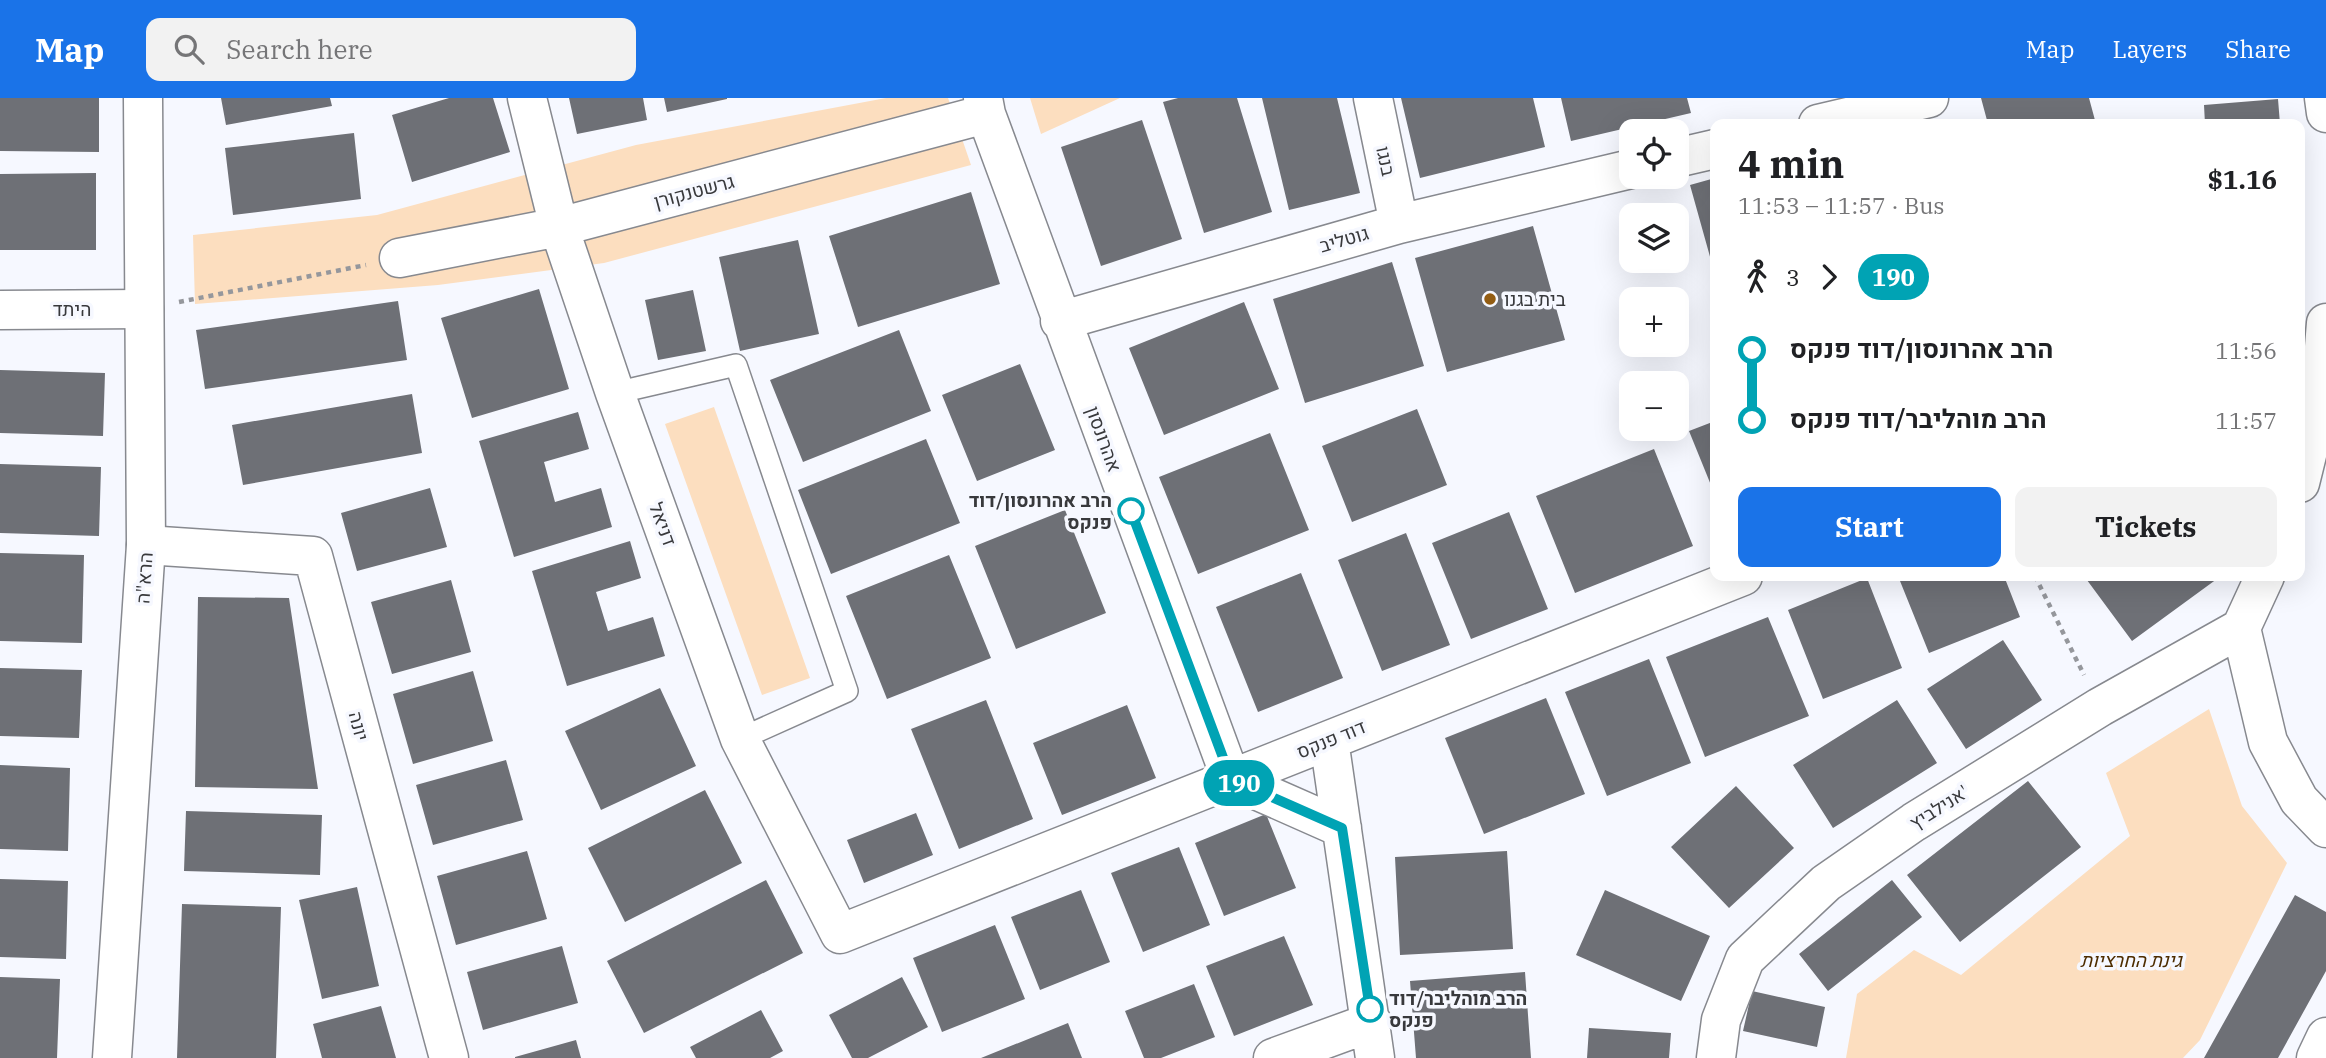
<!DOCTYPE html>
<html lang="en">
<head>
<meta charset="utf-8">
<style>
  body { margin:0; font-family:"IBM Plex Serif",Heebo,serif; background:#f2f2f2; color:#202124; height:100vh; display:flex; flex-direction:column; font-size:26px; white-space:nowrap }
  * { box-sizing:border-box; margin:0 }
  p { font-size:23px; color:#757577 }
  .icon { flex:none; width:38px; height:38px; fill:none; stroke:currentColor; stroke-width:2; stroke-linecap:round; stroke-linejoin:round }
  .map { position:relative; flex:1; overflow:hidden }
  .panel { position:absolute; left:1710px; top:21px; width:595px; height:462px; display:flex; flex-direction:column; background:#fff; border-radius:14px; box-shadow:0 7px 28px #0002 }
  .panel>* { flex:none }
  .badge { padding:0 14px; border-radius:23px; font-size:24px; line-height:46px }
  .controls { position:absolute; left:1619px; top:21px; display:grid; gap:14px }
  .controls a { display:grid; place-items:center; width:70px; height:70px; border-radius:14px; background:#fff; box-shadow:0 7px 28px #0002; font-size:35px }
  .map>.badge { position:absolute; translate:-50% -50%; box-shadow:0 0 0 4px #fff }
  .legs { display:flex; align-items:center; gap:10px; height:77px; padding:0 28px; font-size:23px }
  .legs p { margin-inline-start:auto }
  .head { display:flex; align-items:center; justify-content:space-between; height:119px; padding:0 28px }
  h1 { font-size:38px; font-weight:700; line-height:52px }
  .primary-button { display:flex; gap:14px; margin-top:auto; padding:14px 28px }
  .primary-button a { flex:1; height:80px; border-radius:14px; background:#1a73e8; color:#fff; font-size:28px; font-weight:700; line-height:80px; text-align:center }
  .primary-button a+a { background:#f2f2f2; color:#202124 }
  ul { padding:0 28px; list-style:none }
  li { display:flex; align-items:center; gap:24px; height:70px; font-size:26px }
  li i { display:grid; place-items:center; width:10px; height:100%; margin:0 9px; background:currentColor }
  li i::after { content:''; width:18px; height:18px; margin:-9px; border:5px solid; border-radius:50%; background:#fff }
  li p { margin-inline-start:auto }
  li:first-child i { background:linear-gradient(#0000 50%,currentColor 0) }
  li:last-child i { background:linear-gradient(currentColor 50%,#0000 0) }
  header { display:flex; align-items:center; gap:42px; box-sizing:border-box; height:98px; padding:0 35px; background:#1a73e8; color:#fff }
  header strong { font-size:33px }
  nav { display:flex; gap:38px; margin-inline-start:auto; font-size:24px }
  .search { width:490px; height:63px; background:#f2f2f2; display:flex; align-items:center; gap:18px; box-sizing:border-box; padding:0 24px; border-radius:14px; color:#757577; font-size:26px }
  .map>svg:first-child { display:block }
  .green { fill:#fcdebf }
  .building { fill:#6e7076 }
  .lines { fill:none; stroke-linecap:round; stroke-linejoin:round }
  .lane-casing { stroke:#87898f; stroke-width:24 }
  .street-casing { stroke:#87898f; stroke-width:41 }
  .secondary-casing { stroke:#87898f; stroke-width:41 }
  .path { stroke:#95979c; stroke-width:4.5; stroke-dasharray:5 5; stroke-linecap:butt }
  .lane { stroke:#fff; stroke-width:21 }
  .street { stroke:#fff; stroke-width:38 }
  .secondary { stroke:#fff; stroke-width:38 }
  .line-1-casing { stroke:#fff; stroke-width:16 }
  .line-1 { stroke:#00a3b4; stroke-width:10 }
  .poi-dot { fill:#935d13; stroke:#f6f8ff; stroke-width:2.5 }
  .stop-1-dot { fill:#fff; stroke:#00a3b4; stroke-width:3.5 }
  .labels { text-anchor:middle; stroke-width:7; stroke-linejoin:round; paint-order:stroke }
  .street-label { font-size:19px; fill:#38393c; stroke:#f6f8ff }
  .poi-label { font-size:19px; fill:#38393c; stroke:#f6f8ff; text-anchor:start }
  .stop-label { font-size:19px; font-weight:bold; fill:#38393c; stroke:#f6f8ff; text-anchor:end }
  .park-label { font-size:19px; font-style:italic; fill:#4e2d00; stroke:#f6f8ff }
</style>
</head>
<body>
<header>
<strong>Map</strong>
<div class="search"><svg class="icon" aria-label="search" viewBox="0 0 24 24"><circle cx="10" cy="10" r="6"/><path d="M15 15l6 6"/></svg>Search here</div>
<nav><a>Map</a><a>Layers</a><a>Share</a></nav>
</header>
<div class="map">
<svg width="2326" height="960" viewBox="0 0 2326 960">
  <rect width="100%" height="100%" fill="#f6f8ff"/>
  <path class="green" d="M886,0H948L971,67L604,165L438,187L195,206L193,137L377,117L636,47Z
    M1030,0H1120L1041,36Z
    M714,309L810,580L762,597L665,326Z
    M2209,611L2242,708L2287,765L2200,942L2183,960H1846L1857,896L1914,852L1961,877L2130,738L2106,675Z"/>
  <path class="building" d="M0,0H99V54L0,53Z
    M221,0H330L332,8L226,27Z
    M449,0H493L510,54L412,84L392,17Z
    M569,0H643L647,22L577,36Z
    M664,0H727V1L667,14Z
    M1178,0H1237L1272,114L1204,135L1163,4Z
    M1262,0H1337L1360,95L1289,112Z
    M1401,0H1533L1545,49L1420,80Z
    M1561,0H1687L1691,15L1571,43Z
    M1981,0H2089L2096,26H1988Z
    M2278,1L2280,26H2205L2204,7Z
    M1142,22L1182,141L1101,168L1061,49Z
    M354,35L361,101L233,117L225,50Z
    M96,75V152H0V76Z
    M1715,80V173H1714L1690,87Z
    M971,94L1000,186L858,229L829,138Z
    M1533,128L1565,242L1447,274L1415,160Z
    M798,142L819,236L740,253L719,159Z
    M1392,164L1424,268L1305,305L1273,201Z
    M539,191L569,291L472,320L441,220Z
    M693,192L706,253L658,262L645,202Z
    M398,203L407,262L205,291L196,232Z
    M1244,204L1279,291L1164,337L1129,250Z
    M899,232L931,313L803,364L770,282Z
    M1020,266L1055,352L977,383L942,297Z
    M0,272L105,275L103,338L0,335Z
    M412,296L422,355L243,387L232,327Z
    M1417,311L1447,387L1352,424L1322,348Z
    M578,314L589,351L544,364L555,404L601,390L612,429L514,459L479,343Z
    M1715,323V397L1689,333Z
    M1270,335L1309,432L1198,476L1159,379Z
    M926,341L960,425L831,476L798,392Z
    M1654,351L1693,448L1575,495L1536,398Z
    M0,366L101,369L99,438L0,435Z
    M430,390L447,449L357,473L341,415Z
    M1065,412L1106,515L1016,551L975,448Z
    M1509,414L1548,511L1471,541L1432,445Z
    M1406,435L1450,547L1382,573L1338,462Z
    M630,443L641,480L596,494L608,533L653,519L665,558L567,588L532,473Z
    M0,455L84,457L82,545L0,543Z
    M949,457L991,560L887,601L846,498Z
    M1301,475L1343,580L1258,614L1216,509Z
    M1898,478H2004L2020,519L1929,555Z
    M2084,478H2221L2132,543Z
    M1867,480L1902,570L1823,601L1788,512Z
    M451,482L471,554L392,576L371,504Z
    M198,499L289,500L318,691L195,689Z
    M1768,519L1809,618L1705,659L1666,559Z
    M2003,542L2042,602L1966,651L1927,591Z
    M1649,561L1691,665L1607,698L1565,594Z
    M0,570L82,572L79,640L0,638Z
    M473,573L493,643L413,666L393,596Z
    M660,590L696,668L601,712L565,633Z
    M1546,600L1585,696L1484,736L1445,640Z
    M986,602L1033,721L959,751L911,631Z
    M1897,602L1937,665L1833,730L1793,667Z
    M1127,607L1156,680L1062,717L1033,645Z
    M506,662L523,722L433,747L416,687Z
    M0,667L70,670L68,753L0,751Z
    M2028,683L2081,749L1960,844L1907,777Z
    M1736,688L1794,750L1729,810L1671,749Z
    M705,692L742,765L625,824L588,750Z
    M186,713L322,717L320,777L184,773Z
    M916,715L933,757L864,785L847,742Z
    M1266,716L1296,790L1224,818L1195,745Z
    M1179,749L1210,827L1143,854L1111,775Z
    M527,753L547,821L456,847L437,778Z
    M1507,753L1513,851L1400,857L1395,759Z
    M0,781L68,783L66,861L0,859Z
    M766,782L803,855L644,935L607,863Z
    M1892,782L1922,819L1828,893L1799,856Z
    M357,789L379,888L322,901L299,802Z
    M1081,792L1110,864L1040,892L1011,819Z
    M1605,792L1710,838L1681,903L1576,857Z
    M2295,797L2326,814V873L2278,960H2204Z
    M182,806L281,809L276,960H177Z
    M995,827L1025,901L942,934L913,860Z
    M1284,838L1313,907L1234,938L1206,868Z
    M562,848L578,905L483,932L467,874Z
    M1525,874L1531,960H1416L1410,883Z
    M0,879L60,881L57,960H0Z
    M902,879L928,929L868,960H852L829,917Z
    M1194,886L1215,939L1161,960H1144L1125,913Z
    M1752,893L1825,909L1817,949L1743,933Z
    M381,908L396,960H322L313,926Z
    M761,912L783,953L770,960H696L690,949Z
    M1068,925L1082,960H981Z
    M1589,930L1671,935L1669,960H1587Z
    M576,942L581,960H515V959Z"/>
  <g class="lines">
    <g class="lane-casing">
      <path id="lane" d="M615,295L736,267L847,593L740,641"/>
    </g>
    <g class="street-casing">
      <path id="street" d="M527,0L559,129L615,295L740,641L840,836L1743,478
        M983,0L986,16L1231,681
        M1373,0L1399,126
        M2324,0L2326,15
        M1818,26L1929,0
        M1676,60L1715,51
        M399,160L559,129L986,16
        M0,212L144,211
        M1060,223L1399,126L1631,71
        M2300,385L2319,308L2326,225
        M146,447L313,458L449,960
        M2241,530L2268,644L2299,702L2326,730
        M1329,642L1375,960
        M1231,681L1342,730
        M1273,960L1372,924
        M1716,960L1721,922L1745,861L1826,785L1914,724L2100,609L2241,530L2265,478
        M2316,960L2326,939"/>
    </g>
    <g class="secondary-casing">
      <path id="secondary" d="M112,960L146,447L143,0"/>
    </g>
    <path class="path" d="M179,204L366,167
      M2035,478L2084,577"/>
    <use href="#lane" class="lane"/>
    <use href="#street" class="street"/>
    <use href="#secondary" class="secondary"/>
  </g>
  <g class="lines">
    <g class="line-1-casing">
      <path id="line-1" d="M1131,413L1231,681L1342,730L1370,911"/>
    </g>
    <use href="#line-1" class="line-1"/>
  </g>
  <circle class="poi-dot" cx="1490" cy="201" r="7"/>
  <g class="stop-1-dot">
    <circle cx="1131" cy="413" r="12"/>
    <circle cx="1370" cy="911" r="12"/>
  </g>
  <g class="labels">
    <g class="street-label">
      <text transform="translate(1386 63) rotate(78)" y="7">בנגו</text>
      <text transform="translate(694 93) rotate(-15)" y="7">גרשטנקורן</text>
      <text transform="translate(1344 141) rotate(-16)" y="7">גוטליב</text>
      <text x="72" y="218">היתד</text>
      <text transform="translate(1104 341) rotate(70)" y="7">אהרונסון</text>
      <text transform="translate(663 426) rotate(70)" y="7">דניאל</text>
      <text transform="translate(144 480) rotate(-86)" y="7">הרא"ה</text>
      <text transform="translate(359 628) rotate(75)" y="7">יונה</text>
      <text transform="translate(1331 641) rotate(-22)" y="7">דוד פנקס</text>
      <text transform="translate(1939 709) rotate(-32)" y="7">אנילביץ'</text>
    </g>
    <g class="poi-label">
      <text x="1504" y="208">בית בגנו</text>
    </g>
    <g class="stop-label">
      <text x="1112" y="409">הרב אהרונסון/דוד<tspan x="1112" dy="22">פנקס</tspan></text>
      <text x="1389" y="907" text-anchor="start">הרב מוהליבר/דוד<tspan x="1389" dy="22">פנקס</tspan></text>
    </g>
    <g class="park-label">
      <text x="2131" y="869">גינת החרציות</text>
    </g>
  </g>
</svg>
<div class="controls">
<a><svg class="icon" aria-label="locate" viewBox="0 0 24 24"><circle cx="12" cy="12" r="6"/><path d="M12 2v4M12 18v4M2 12h4M18 12h4"/></svg></a>
<a><svg class="icon" aria-label="layers" viewBox="0 0 24 24"><path d="M12 4l9 5-9 5-9-5zM3 14l9 5 9-5"/></svg></a>
<a>+</a>
<a>−</a>
</div>
<b class="badge" style="left:1239px;top:685px;background:#00a3b4;color:#fff">190</b>
<section class="panel">
<div class="head"><div><h1>4 min</h1><p>11:53 – 11:57 · Bus</p></div><b>$1.16</b></div>
<div class="legs"><svg class="icon" aria-label="walk" viewBox="0 0 24 24"><circle cx="13" cy="4" r="2"/><path d="M13 8l-2 6 4 7M11 14l-3 7M7 12l3-4h3l4 4"/></svg>3<svg class="icon" aria-label="forward" viewBox="0 0 24 24"><path d="M9 5l7 7-7 7"/></svg><b class="badge" style="background:#00a3b4;color:#fff">190</b></div>
<ul>
<li><i style="color:#00a3b4"></i><b>הרב אהרונסון/דוד פנקס</b><p>11:56</p></li>
<li><i style="color:#00a3b4"></i><b>הרב מוהליבר/דוד פנקס</b><p>11:57</p></li>
</ul>
<div class="primary-button"><a>Start</a><a>Tickets</a></div>
</section>
</div>
</body>
</html>
